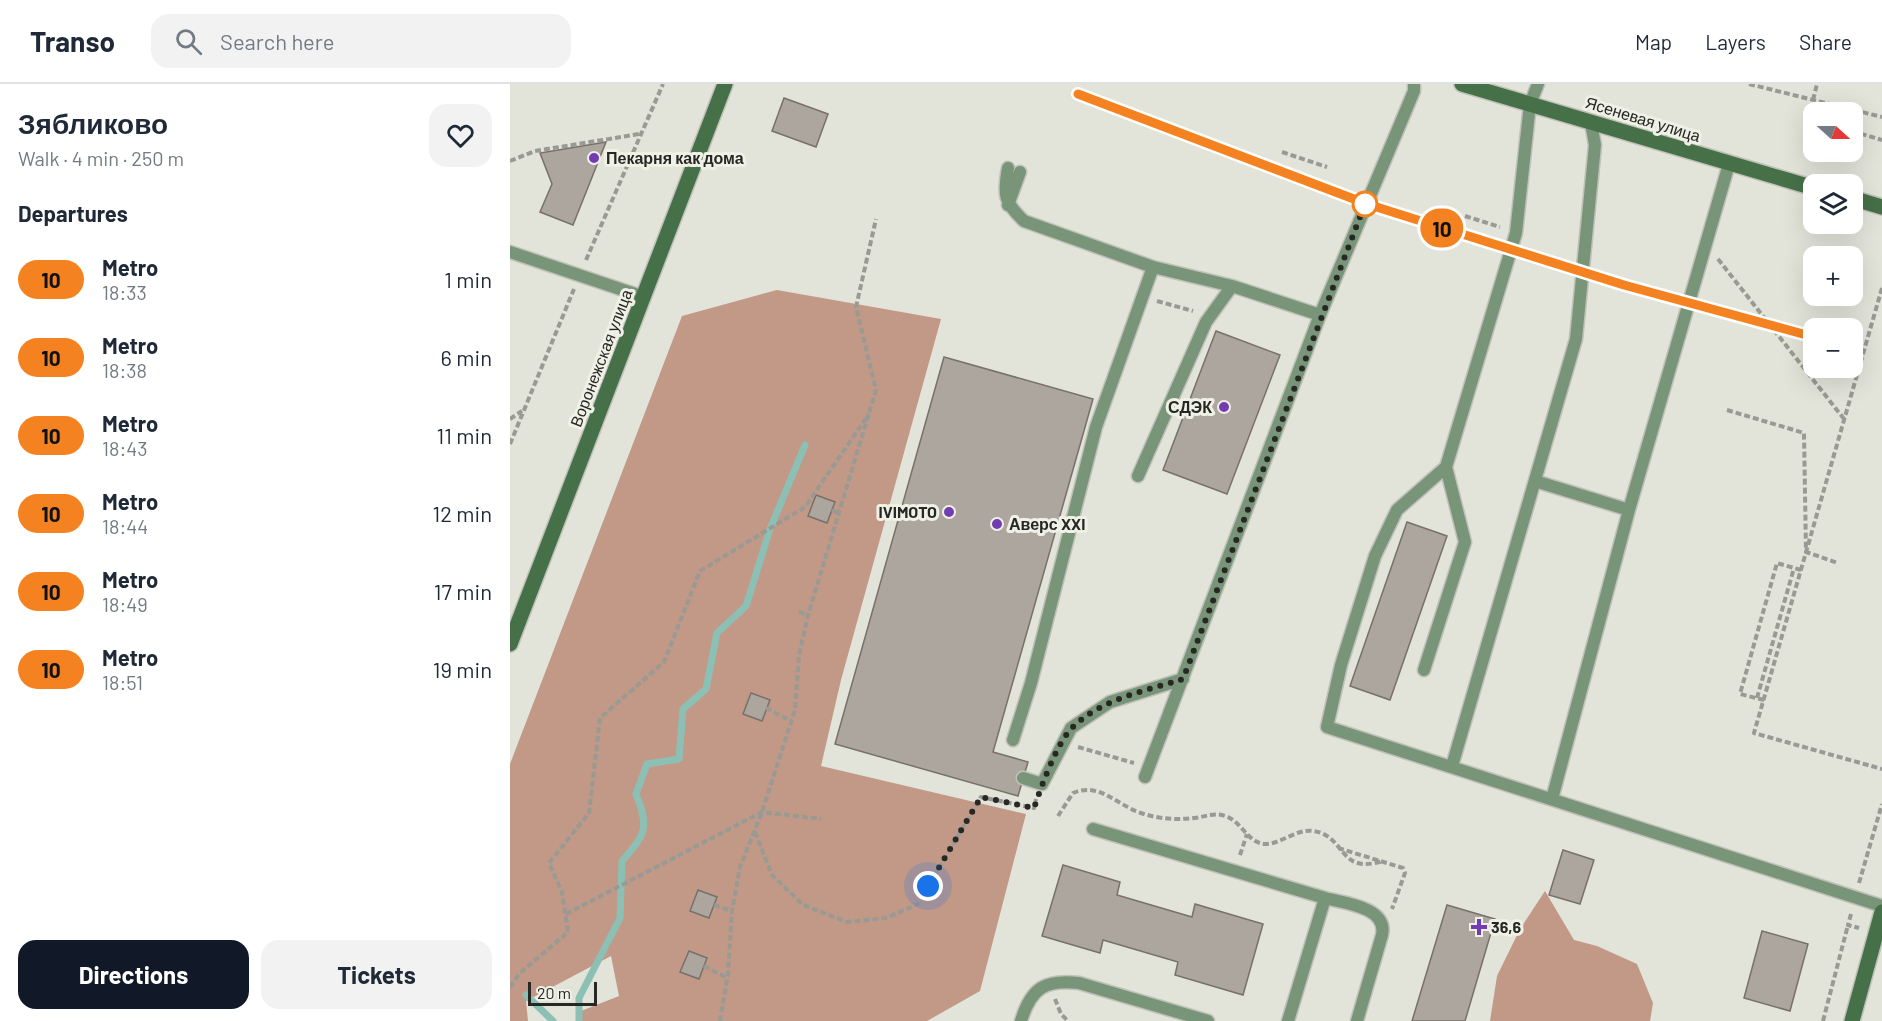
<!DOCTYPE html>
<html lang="en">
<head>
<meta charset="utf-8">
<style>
  body { margin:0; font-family:Barlow,sans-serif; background:#f2f2f3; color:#1f2937; height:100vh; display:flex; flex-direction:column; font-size:22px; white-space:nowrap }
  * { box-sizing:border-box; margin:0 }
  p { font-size:20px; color:#747a83 }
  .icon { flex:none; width:33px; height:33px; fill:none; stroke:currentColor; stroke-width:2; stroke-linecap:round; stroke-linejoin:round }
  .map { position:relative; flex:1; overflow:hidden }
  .side { display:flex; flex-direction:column; background:#fff; width:510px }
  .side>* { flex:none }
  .badge { padding:0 12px; border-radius:20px; font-size:21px; line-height:39px }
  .needle { width:39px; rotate:111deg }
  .tools { position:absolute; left:1293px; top:18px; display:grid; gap:12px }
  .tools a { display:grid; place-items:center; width:60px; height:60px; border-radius:12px; background:#fff; box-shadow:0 6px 24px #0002; font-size:30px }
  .scale { position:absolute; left:18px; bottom:15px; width:69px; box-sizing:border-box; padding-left:6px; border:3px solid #272824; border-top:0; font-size:16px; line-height:21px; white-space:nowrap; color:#272824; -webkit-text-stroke:4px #eff0e6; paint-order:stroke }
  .you { position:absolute; width:30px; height:30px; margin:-15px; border:4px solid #fff; border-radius:50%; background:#1a73e8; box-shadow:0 0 0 9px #1a73e833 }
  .map>.badge { position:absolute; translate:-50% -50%; box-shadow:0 0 0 3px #fff }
  h2 { padding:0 18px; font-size:22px; line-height:54px }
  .round { display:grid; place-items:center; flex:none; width:63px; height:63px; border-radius:18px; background:#f2f2f3 }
  .headline { display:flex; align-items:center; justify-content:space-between; height:102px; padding:0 18px }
  h1 { font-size:28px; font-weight:700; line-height:45px }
  .button { display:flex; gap:12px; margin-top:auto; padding:12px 18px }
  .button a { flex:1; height:69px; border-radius:18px; background:#111827; color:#fff; font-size:24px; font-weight:700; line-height:69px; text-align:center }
  .button a+a { background:#f2f2f3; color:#1f2937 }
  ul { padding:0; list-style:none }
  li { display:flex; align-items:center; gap:18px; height:78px; padding:0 18px }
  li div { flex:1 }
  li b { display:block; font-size:22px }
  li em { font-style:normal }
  li .badge { min-width:66px; font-weight:700; text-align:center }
  header { display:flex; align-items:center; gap:36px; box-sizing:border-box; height:84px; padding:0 30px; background:#fff; border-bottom:2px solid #e0e1e3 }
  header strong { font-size:28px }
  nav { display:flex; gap:33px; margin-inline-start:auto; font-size:21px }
  .search { width:420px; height:54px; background:#f2f2f3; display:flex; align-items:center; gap:15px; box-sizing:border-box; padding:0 21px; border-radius:18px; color:#747a83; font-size:22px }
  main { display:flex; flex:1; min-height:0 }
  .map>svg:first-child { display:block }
  .forest { fill:#c29887 }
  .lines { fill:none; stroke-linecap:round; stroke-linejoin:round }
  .stream { stroke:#8dc0b5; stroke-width:7 }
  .building { fill:#aca69e; stroke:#77716a; stroke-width:1.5 }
  .lane-casing { stroke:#c0c1b8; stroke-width:15 }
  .secondary-casing { stroke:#c0c1b8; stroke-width:18 }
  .path { stroke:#999a93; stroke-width:4; stroke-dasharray:6 3; stroke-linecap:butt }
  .lane { stroke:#799579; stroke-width:12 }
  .secondary { stroke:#467047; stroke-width:15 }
  .line-casing { stroke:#fff; stroke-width:14 }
  .line { stroke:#f58220; stroke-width:9 }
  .walk { stroke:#272824; stroke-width:6; stroke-dasharray:0 10.8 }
  .poi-dot { fill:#723cb3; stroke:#eff0e6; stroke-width:2 }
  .stop-dot { fill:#fff; stroke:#f58220; stroke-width:3 }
  .labels { text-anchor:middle; stroke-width:6; stroke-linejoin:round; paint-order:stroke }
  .street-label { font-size:16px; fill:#272824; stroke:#eff0e6 }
  .poi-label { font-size:16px; font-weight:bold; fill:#272824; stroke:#eff0e6; text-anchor:start }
</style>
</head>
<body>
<header>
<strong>Transo</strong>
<div class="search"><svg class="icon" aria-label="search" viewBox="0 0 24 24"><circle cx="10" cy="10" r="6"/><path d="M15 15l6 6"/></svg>Search here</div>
<nav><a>Map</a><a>Layers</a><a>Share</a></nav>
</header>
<main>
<section class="side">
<div class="headline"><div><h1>Зябликово</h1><p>Walk · 4 min · 250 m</p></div><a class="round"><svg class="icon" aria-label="heart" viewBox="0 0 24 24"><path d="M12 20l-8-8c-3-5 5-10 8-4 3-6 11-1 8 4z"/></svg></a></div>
<h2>Departures</h2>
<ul>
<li><span class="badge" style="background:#f58220;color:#111">10</span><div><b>Metro</b><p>18:33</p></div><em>1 min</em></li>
<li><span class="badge" style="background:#f58220;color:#111">10</span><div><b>Metro</b><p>18:38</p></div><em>6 min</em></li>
<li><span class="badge" style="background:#f58220;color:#111">10</span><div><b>Metro</b><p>18:43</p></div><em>11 min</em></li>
<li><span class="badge" style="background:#f58220;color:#111">10</span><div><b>Metro</b><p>18:44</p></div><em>12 min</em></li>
<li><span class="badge" style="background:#f58220;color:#111">10</span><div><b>Metro</b><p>18:49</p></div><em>17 min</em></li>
<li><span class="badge" style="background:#f58220;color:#111">10</span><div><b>Metro</b><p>18:51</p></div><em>19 min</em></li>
</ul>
<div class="button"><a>Directions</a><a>Tickets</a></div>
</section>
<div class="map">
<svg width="1372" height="937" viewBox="0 0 1372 937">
  <rect width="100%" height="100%" fill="#e2e3d9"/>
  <path class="forest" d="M267,206L431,235L331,596L311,682L516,730L470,907L417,937H67L66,929L109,912L101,872L16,917L18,937H0V680L172,232Z
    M1035,807L1064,856L1087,862L1127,880L1143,919L1140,937H980L987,892L1010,845Z"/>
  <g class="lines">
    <path class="stream" d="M16,911L43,937
      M69,937V914L110,834L112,777C135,751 140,744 126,710L137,680L169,675L173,625L196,605L207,549L236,522L260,445L295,361"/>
  </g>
  <path class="building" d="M274,14L318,30L306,63L262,47Z
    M96,58L63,141L30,128L42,100L30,69Z
    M706,247L770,271L717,410L653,386Z
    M434,273L583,315L483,668L518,678L508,712L325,660Z
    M306,411L325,418L317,439L298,432Z
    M897,438L937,452L880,616L840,602Z
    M241,609L260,616L252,637L233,630Z
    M1053,766L1084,776L1070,820L1039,811Z
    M553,781L610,798L607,811L682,833L685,820L753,840L733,911L665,891L668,878L593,856L590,869L532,852Z
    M188,806L207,813L199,834L180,827Z
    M937,821L985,835L955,937H902Z
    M1252,847L1298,860L1280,927L1234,914Z
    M179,867L197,874L189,895L170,888Z"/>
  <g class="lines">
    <g class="lane-casing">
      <path id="lane" d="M498,84C493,111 494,118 514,137L643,183L722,202L810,231
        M498,121L510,88
        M0,168L134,213
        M936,383L887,426L865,472L831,581L817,643L1372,822
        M628,392L696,238L722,202
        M1025,397L1119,426
        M914,586L955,458L936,383L1006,149L1020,20L1028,0
        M503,656L521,599L586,343L643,183
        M942,682L1066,255L1085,61L1081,39
        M635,693L810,231L904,7V0
        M513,694L532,700L561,644L600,618L673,595
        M1042,715L1119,426L1219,80
        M583,745L815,814
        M511,937C521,904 535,895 569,899L698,937
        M778,937L815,814C834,819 878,823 872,851L847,937"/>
    </g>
    <g class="secondary-casing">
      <path id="secondary" d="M952,0L1304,104
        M1342,114L1372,123
        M0,560L215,0
        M1342,937L1372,828"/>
    </g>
    <path class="path" d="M1239,0L1372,33
      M1303,16L1307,0
      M1296,33L1304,36
      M1342,47L1372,56
      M772,68L817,83
      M0,77L25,67L129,50
      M955,132L990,143
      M1208,175L1334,335
      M76,176L153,0
      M1372,204L1244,649L1372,685
      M647,217L683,227
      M1217,326L1294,349L1296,468L1328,479
      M0,335L12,327
      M0,360L64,205
      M322,426L329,429
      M289,528L298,531
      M1247,614L1284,484
      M1254,616L1230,610L1267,479L1291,486
      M256,624L281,637
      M568,663L624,679
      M548,732L563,709C590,697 608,723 634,730C650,735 667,736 684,734C695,733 704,728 715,732C732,737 737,759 755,760C772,760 787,744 804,747C837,753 828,791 873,777
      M245,748L262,791L293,821L337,838L376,834L408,820L471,713L524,724L526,715
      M828,764L893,784L895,789L882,825
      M730,771L737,750
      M1349,799L1372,720
      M204,821L222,827
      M56,830L252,728L311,735
      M1341,830L1338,841L1349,844
      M194,882L217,894
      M0,903L9,890L58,848L52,808L39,779L79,729L90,634L154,578L190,487L295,423L359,330
      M545,915L551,930L558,937
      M210,937L218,890L222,827L230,783L252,728L285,626L289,571L298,531L366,306L346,223L366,135
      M1313,937L1338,841"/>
    <use href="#lane" class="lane"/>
    <use href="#secondary" class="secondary"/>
  </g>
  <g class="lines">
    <g class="line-casing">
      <path id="line" d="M568,10L857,120L1114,201L1304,253"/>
    </g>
    <use href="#line" class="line"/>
    <path class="walk" d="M418,802L471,713L524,724C531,703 547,659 562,644C590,615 636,607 673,595L855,120"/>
  </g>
  <g class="poi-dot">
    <circle cx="84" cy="74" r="6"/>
    <circle cx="714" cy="323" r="6"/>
    <circle cx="439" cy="428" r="6"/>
    <circle cx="487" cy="440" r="6"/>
    <path d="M966 834h6v6h6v6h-6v6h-6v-6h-6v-6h6z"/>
  </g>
  <circle class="stop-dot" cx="855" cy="120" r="12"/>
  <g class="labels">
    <g class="street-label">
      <text transform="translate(1133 35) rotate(17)" y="6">Ясеневая улица</text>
      <text transform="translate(91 274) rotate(-69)" y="6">Воронежская улица</text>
    </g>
    <g class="poi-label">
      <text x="96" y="80">Пекарня как дома</text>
      <text x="702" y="329" text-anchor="end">СДЭК</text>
      <text x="427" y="434" text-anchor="end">IVIMOTO</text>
      <text x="499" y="446">Аверс XXI</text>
      <text x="981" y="849">36,6</text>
    </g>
  </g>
</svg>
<div class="tools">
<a><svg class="needle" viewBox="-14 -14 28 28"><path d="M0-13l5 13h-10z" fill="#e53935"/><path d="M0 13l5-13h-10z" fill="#747a83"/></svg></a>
<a><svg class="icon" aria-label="layers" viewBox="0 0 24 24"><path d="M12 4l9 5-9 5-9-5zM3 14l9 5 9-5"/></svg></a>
<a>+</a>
<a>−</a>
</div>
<div class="scale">20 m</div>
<div class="you" style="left:418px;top:802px"></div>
<b class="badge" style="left:932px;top:144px;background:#f58220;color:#111">10</b>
</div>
</main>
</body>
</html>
